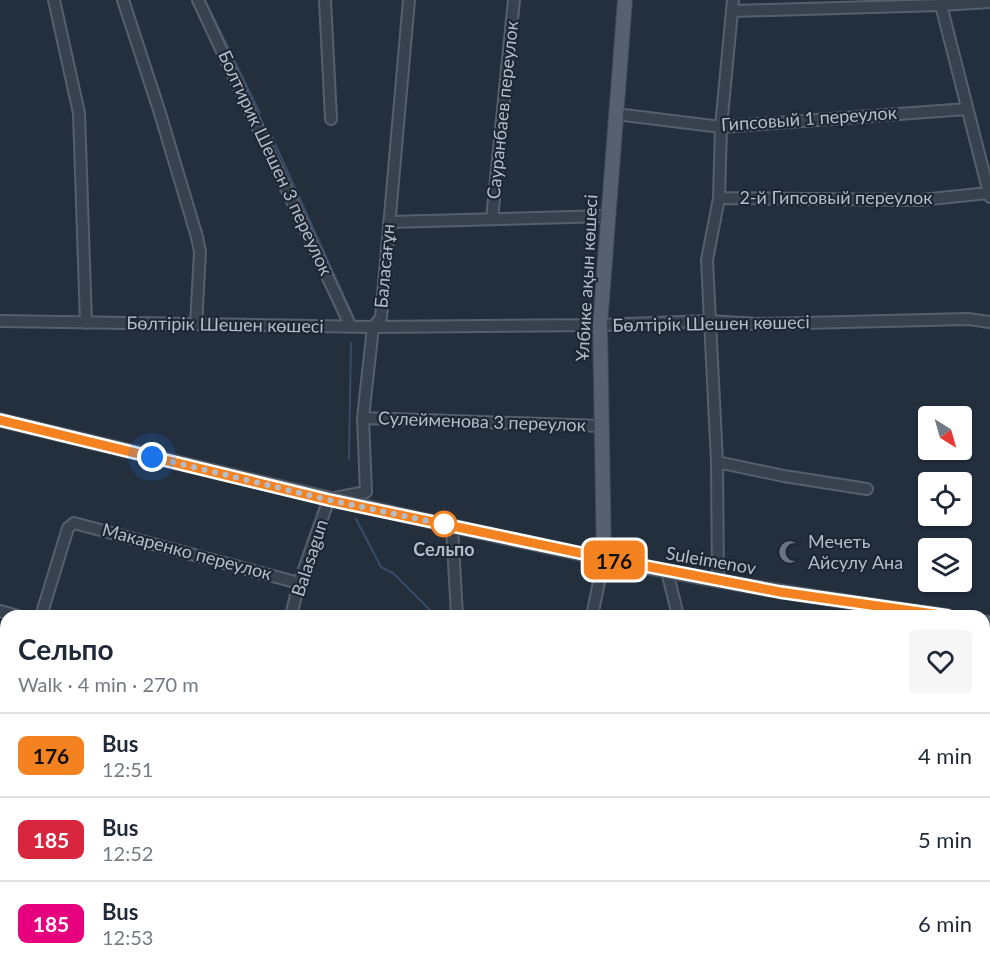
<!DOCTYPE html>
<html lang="en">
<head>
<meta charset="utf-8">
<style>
  body { margin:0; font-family:Lato,sans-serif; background:#f6f6f7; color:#1f2937; height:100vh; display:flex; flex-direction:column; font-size:22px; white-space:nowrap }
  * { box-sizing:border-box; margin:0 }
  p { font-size:20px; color:#747a83 }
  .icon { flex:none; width:33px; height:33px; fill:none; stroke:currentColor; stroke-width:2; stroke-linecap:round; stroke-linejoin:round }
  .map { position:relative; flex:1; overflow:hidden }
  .sheet { position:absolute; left:0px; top:610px; width:990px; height:368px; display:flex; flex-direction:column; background:#fff; border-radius:18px 18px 0 0; box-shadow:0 2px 4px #0004 }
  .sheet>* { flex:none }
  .badge { padding:0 12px; border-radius:9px; font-size:21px; line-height:39px }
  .needle { width:39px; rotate:143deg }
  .controls { position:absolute; left:918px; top:406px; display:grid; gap:12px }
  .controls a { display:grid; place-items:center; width:54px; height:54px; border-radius:6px; background:#fff; box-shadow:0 2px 4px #0004; font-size:30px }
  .you { position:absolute; width:30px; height:30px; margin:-15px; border:4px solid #fff; border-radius:50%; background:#1a73e8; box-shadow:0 0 0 9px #1a73e833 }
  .map>.badge { position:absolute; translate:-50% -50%; box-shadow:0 0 0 3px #fff }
  .round { display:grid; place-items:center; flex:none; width:63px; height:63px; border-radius:6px; background:#f6f6f7 }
  .headline { display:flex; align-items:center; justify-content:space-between; height:102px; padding:0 18px }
  h1 { font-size:28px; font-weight:700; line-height:45px }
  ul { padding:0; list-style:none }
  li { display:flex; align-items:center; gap:18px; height:84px; padding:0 18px; border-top:2px solid #e0e1e3 }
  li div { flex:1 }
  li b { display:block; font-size:22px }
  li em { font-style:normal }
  li .badge { min-width:66px; font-weight:700; text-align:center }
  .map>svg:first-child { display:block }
  .medical { fill:#32303f }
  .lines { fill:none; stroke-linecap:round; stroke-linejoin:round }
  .stream { stroke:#394c67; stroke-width:2 }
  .minor-casing { stroke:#565f6c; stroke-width:14 }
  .major-casing { stroke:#414a57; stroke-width:16 }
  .minor { stroke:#38414e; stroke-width:10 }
  .major { stroke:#56606e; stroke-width:14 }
  .line-casing { stroke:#fff; stroke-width:14 }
  .line { stroke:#f58220; stroke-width:9 }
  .walk { stroke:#b4bcc9; stroke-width:6; stroke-dasharray:0 10.8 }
  .stop-dot { fill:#fff; stroke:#f58220; stroke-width:3 }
  .labels { text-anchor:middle; stroke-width:4.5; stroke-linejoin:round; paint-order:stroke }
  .street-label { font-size:18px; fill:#b4bcc9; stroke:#1d2633 }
  .poi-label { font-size:18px; fill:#b4bcc9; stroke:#1d2633; text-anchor:start }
  .stop-label { font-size:18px; font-weight:bold; fill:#b4bcc9; stroke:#1d2633 }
</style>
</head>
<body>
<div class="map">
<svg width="990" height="977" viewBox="0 0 990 977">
  <rect width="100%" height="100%" fill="#242f3e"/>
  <path class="medical" d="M990,935V977H979L980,972H984V957Z"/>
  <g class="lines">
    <path class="stream" d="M205,0L260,113
      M272,137L352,314
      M349,459L351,343
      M356,519L381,567L393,573L436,616
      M609,972L612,977"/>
    <g class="minor-casing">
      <path id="minor" d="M54,0L79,113L86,323
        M123,0L159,110L197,237L200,252L196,325
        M198,0L351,327
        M325,0L331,119
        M941,5L990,197
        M733,11L941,5L990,2
        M616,114L721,127L967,109
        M719,198L921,200L988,193
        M492,219L514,0
        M389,222L608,216
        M0,321L373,327L600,325L709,321L758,324L968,319L990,322
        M363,418L602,426
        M717,462L784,476L867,489
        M452,526L457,616
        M667,571L678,616
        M718,580L717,462L707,260L719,198L721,127L733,0
        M0,611L18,616
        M41,616L68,528L74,523L299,583
        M291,616L299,583L329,499L366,492L363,418L373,327L381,318L409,0
        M592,616L604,558
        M0,823L6,825
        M984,874L990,841
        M0,889L6,891
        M0,927L6,912
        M243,972L263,977
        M0,977H1
        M181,977L182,972
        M507,977L508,972
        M958,977L959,972"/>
    </g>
    <g class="major-casing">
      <path id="major" d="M0,420C221,473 442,527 665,571C759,589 853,603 948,616
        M604,558L600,325L625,0
        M984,622L990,623"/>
    </g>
    <use href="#minor" class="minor"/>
    <use href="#major" class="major"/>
  </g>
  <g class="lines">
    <g class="line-casing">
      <path id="line" d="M0,420L329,500L604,558L780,592L948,616"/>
    </g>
    <use href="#line" class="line"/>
    <path class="walk" d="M152,457L329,500L452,526L444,524"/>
  </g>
  <defs>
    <g id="mosque-bare" transform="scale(1.8)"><path d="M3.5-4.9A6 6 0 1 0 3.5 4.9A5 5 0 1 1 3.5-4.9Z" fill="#6b7280" stroke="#1d2633" stroke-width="2.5" paint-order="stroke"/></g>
  </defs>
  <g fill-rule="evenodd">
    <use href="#mosque-bare" x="790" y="552"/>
  </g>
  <circle class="stop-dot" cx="444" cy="524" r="12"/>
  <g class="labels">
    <g class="street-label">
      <text transform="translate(503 110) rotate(-84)" y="6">Сауранбаев переулок</text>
      <text transform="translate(809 119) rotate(-4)" y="6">Гипсовый 1 переулок</text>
      <text transform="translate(275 163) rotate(65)" y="6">Болтирик Шешен 3 переулок</text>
      <text x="836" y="204">2-й Гипсовый переулок</text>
      <text transform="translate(385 266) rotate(-85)" y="6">Баласағұн</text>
      <text transform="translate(587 278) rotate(-87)" y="6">Ұлбике ақын көшесі</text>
      <text transform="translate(711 324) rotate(-1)" y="6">Бөлтірік Шешен көшесі</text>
      <text transform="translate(225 325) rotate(1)" y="6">Бөлтірік Шешен көшесі</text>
      <text transform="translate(482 422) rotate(2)" y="6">Сулейменова 3 переулок</text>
      <text transform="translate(187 552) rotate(15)" y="6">Макаренко переулок</text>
      <text transform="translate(310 558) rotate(-72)" y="6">Balasagun</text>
      <text transform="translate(711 561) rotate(10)" y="6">Suleimenov</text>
    </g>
    <g class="poi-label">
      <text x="808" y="548">Мечеть<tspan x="808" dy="21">Айсулу Ана</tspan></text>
    </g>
    <g class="stop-label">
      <text x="444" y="556">Сельпо</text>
    </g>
  </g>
</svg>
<div class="controls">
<a><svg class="needle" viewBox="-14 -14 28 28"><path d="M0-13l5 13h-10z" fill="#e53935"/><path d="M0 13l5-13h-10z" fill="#747a83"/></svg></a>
<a><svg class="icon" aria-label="locate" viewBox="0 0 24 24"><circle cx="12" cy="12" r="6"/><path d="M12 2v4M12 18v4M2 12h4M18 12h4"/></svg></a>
<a><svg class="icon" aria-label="layers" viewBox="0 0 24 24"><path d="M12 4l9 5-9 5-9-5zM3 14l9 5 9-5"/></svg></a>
</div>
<div class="you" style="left:152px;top:457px"></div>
<b class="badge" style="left:614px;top:560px;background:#f58220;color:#111">176</b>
<section class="sheet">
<div class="headline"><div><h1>Сельпо</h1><p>Walk · 4 min · 270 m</p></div><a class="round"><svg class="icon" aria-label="heart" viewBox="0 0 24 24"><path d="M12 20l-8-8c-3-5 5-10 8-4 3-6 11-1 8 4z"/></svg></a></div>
<ul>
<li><span class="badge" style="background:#f58220;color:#111">176</span><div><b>Bus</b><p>12:51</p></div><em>4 min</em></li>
<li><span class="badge" style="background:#d7263d;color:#fff">185</span><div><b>Bus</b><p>12:52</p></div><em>5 min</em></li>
<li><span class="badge" style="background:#e6007e;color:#fff">185</span><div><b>Bus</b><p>12:53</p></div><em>6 min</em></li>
</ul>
</section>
</div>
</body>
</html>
